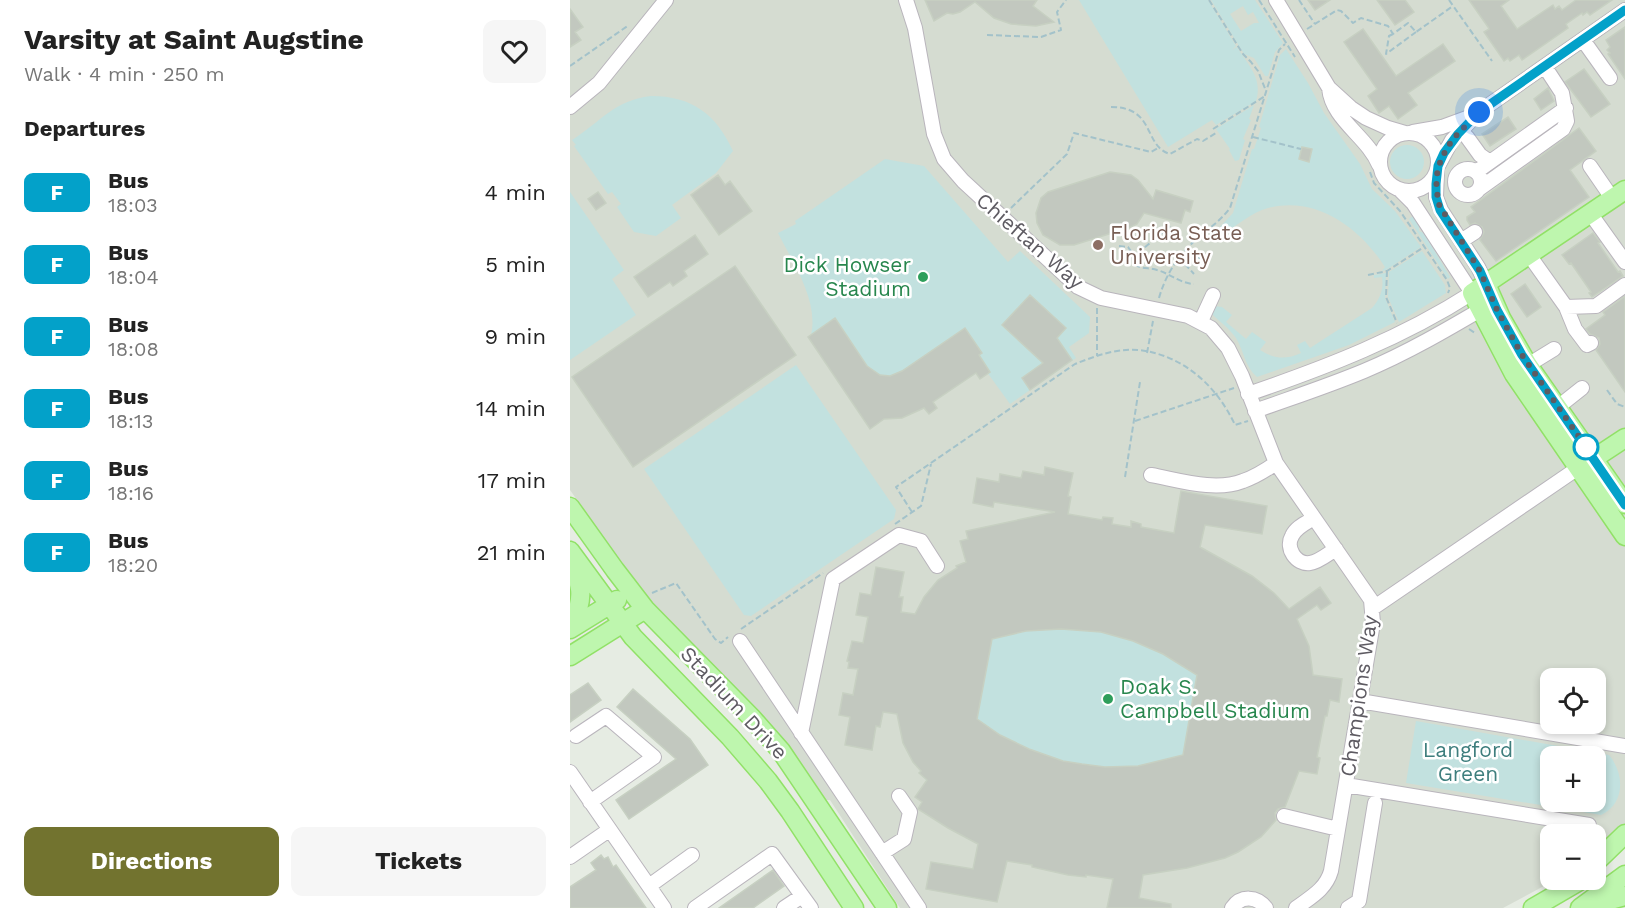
<!DOCTYPE html>
<html lang="en">
<head>
<meta charset="utf-8">
<style>
  body { margin:0; font-family:"Work Sans",sans-serif; background:#f6f6f6; color:#222; height:100vh; display:flex; flex-direction:column; font-size:22px; white-space:nowrap }
  * { box-sizing:border-box; margin:0 }
  p { font-size:20px; color:#767676 }
  .icon { flex:none; width:33px; height:33px; fill:none; stroke:currentColor; stroke-width:2; stroke-linecap:round; stroke-linejoin:round }
  .map { position:relative; flex:1; overflow:hidden }
  .panel { display:flex; flex-direction:column; background:#fff; width:570px }
  .panel>* { flex:none }
  .badge { padding:0 12px; border-radius:9px; font-size:21px; line-height:39px }
  .buttons { position:absolute; left:970px; top:668px; display:grid; gap:12px }
  .buttons a { display:grid; place-items:center; width:66px; height:66px; border-radius:12px; background:#fff; box-shadow:0 3px 9px #0003; font-size:30px }
  .you { position:absolute; width:30px; height:30px; margin:-15px; border:4px solid #fff; border-radius:50%; background:#1a73e8; box-shadow:0 0 0 9px #1a73e833 }
  .map>.badge { position:absolute; translate:-50% -50%; box-shadow:0 0 0 3px #fff }
  h2 { padding:0 24px; font-size:22px; line-height:54px }
  .round { display:grid; place-items:center; flex:none; width:63px; height:63px; border-radius:12px; background:#f6f6f6 }
  .head { display:flex; align-items:center; justify-content:space-between; height:102px; padding:0 24px }
  h1 { font-size:28px; font-weight:700; line-height:45px }
  .primary-button { display:flex; gap:12px; margin-top:auto; padding:12px 24px }
  .primary-button a { flex:1; height:69px; border-radius:12px; background:#72732f; color:#fff; font-size:24px; font-weight:700; line-height:69px; text-align:center }
  .primary-button a+a { background:#f6f6f6; color:#222 }
  ul { padding:0; list-style:none }
  li { display:flex; align-items:center; gap:18px; height:72px; padding:0 24px }
  li div { flex:1 }
  li b { display:block; font-size:22px }
  li em { font-style:normal }
  li .badge { min-width:66px; font-weight:700; text-align:center }
  main { display:flex; flex:1; min-height:0 }
  .map>svg:first-child { display:block }
  .education { fill:#d5dcd1; fill-rule:evenodd }
  .green { fill:#c2e1df; fill-rule:evenodd }
  .building { fill:#c2c8bf; stroke:#c7d0c2; stroke-width:1.5; fill-rule:evenodd }
  .lines { fill:none; stroke-linecap:round; stroke-linejoin:round }
  .minor-casing { stroke:#b9b5bc; stroke-width:16 }
  .major-casing { stroke:#91e167; stroke-width:21 }
  .path { stroke:#a3c2ca; stroke-width:2; stroke-dasharray:6 3; stroke-linecap:butt }
  .minor { stroke:#fff; stroke-width:14 }
  .major { stroke:#bef6ae; stroke-width:18 }
  .line-casing { stroke:#fff; stroke-width:14 }
  .line { stroke:#03a1c9; stroke-width:9 }
  .walk { stroke:#5e5b62; stroke-width:6; stroke-dasharray:0 10.8 }
  .education-dot { fill:#8d6e63; stroke:#fff; stroke-width:2 }
  .leisure-dot { fill:#2e9e5b; stroke:#fff; stroke-width:2 }
  .stop-dot { fill:#fff; stroke:#03a1c9; stroke-width:3 }
  .labels { text-anchor:middle; stroke-width:5; stroke-linejoin:round; paint-order:stroke }
  .education-label { font-size:21px; fill:#785e54; stroke:#fff; text-anchor:start }
  .street-label { font-size:21px; fill:#5e5b62; stroke:#fff }
  .leisure-label { font-size:21px; fill:#27864d; stroke:#fff; text-anchor:end }
  .park-label { font-size:21px; fill:#3e7e7d; stroke:#fff }
</style>
</head>
<body>
<main>
<section class="panel">
<div class="head"><div><h1>Varsity at Saint Augstine</h1><p>Walk · 4 min · 250 m</p></div><a class="round"><svg class="icon" aria-label="heart" viewBox="0 0 24 24"><path d="M12 20l-8-8c-3-5 5-10 8-4 3-6 11-1 8 4z"/></svg></a></div>
<h2>Departures</h2>
<ul>
<li><span class="badge" style="background:#03a1c9;color:#fff">F</span><div><b>Bus</b><p>18:03</p></div><em>4 min</em></li>
<li><span class="badge" style="background:#03a1c9;color:#fff">F</span><div><b>Bus</b><p>18:04</p></div><em>5 min</em></li>
<li><span class="badge" style="background:#03a1c9;color:#fff">F</span><div><b>Bus</b><p>18:08</p></div><em>9 min</em></li>
<li><span class="badge" style="background:#03a1c9;color:#fff">F</span><div><b>Bus</b><p>18:13</p></div><em>14 min</em></li>
<li><span class="badge" style="background:#03a1c9;color:#fff">F</span><div><b>Bus</b><p>18:16</p></div><em>17 min</em></li>
<li><span class="badge" style="background:#03a1c9;color:#fff">F</span><div><b>Bus</b><p>18:20</p></div><em>21 min</em></li>
</ul>
<div class="primary-button"><a>Directions</a><a>Tickets</a></div>
</section>
<div class="map">
<svg width="1055" height="908" viewBox="0 0 1055 908">
  <rect width="100%" height="100%" fill="#e6ece3"/>
  <path class="education" d="M0,0H1055V834L1026,853V834H981V879H987L933,908H330L260,800H256L221,750L189,712L101,624L68,587L0,490ZM981,678H1026V723H981ZM981,756H1026V801H981Z"/>
  <path class="green" d="M509,0H638L666,46L662,50L667,47C678,65 693,78 686,101L646,125L642,120L598,147Z
    M641,0H685L713,43L705,52L698,76H695L684,58L674,54ZM673,6L678,15L683,12L689,23H684L671,31L660,14Z
    M716,49L738,83L754,113L790,164L802,189L825,211L851,247L816,270L812,271L815,267C791,229 747,195 698,208C682,212 665,227 650,236L648,232L649,228L663,213L682,149H684L691,128L689,127L710,55Z
    M81,96C122,96 146,114 163,151L146,173L102,205L111,218L86,236L64,232L47,207L51,204L42,192L38,194L4,146L6,145L2,140C32,121 43,101 81,96Z
    M684,105L679,119L681,120L673,139L675,140L669,160L665,161L659,150L660,149L646,129Z
    M820 162a17 17 0 1 1 34 0a17 17 0 1 1-34 0Z
    M315,159L354,166L438,262L450,251L520,317L519,333L499,347L506,358L440,404L414,368L354,408L332,418L241,335C249,301 223,263 208,233L226,224L225,221Z
    M0,192L54,270L42,279L66,315L0,360Z
    M843,216L849,226V231L854,233L880,277L878,279L839,219Z
    M852,251L875,285L876,293L829,322L818,297L819,272Z
    M816,273L815,298L825,322L779,345L687,377C675,367 674,351 666,338C659,328 650,322 642,314L644,306L652,307L662,315L656,322L676,339L682,332L696,342L690,350C704,359 716,360 731,353L727,345L735,341L740,348L802,308C810,299 814,289 812,277L804,278V275Z
    M226,365L326,510L324,519L181,616L174,615L74,469Z
    M533,544L706,769L357,781L349,773L373,750L401,595L386,566L396,562L393,550L406,546Z
    M846,721L1039,755C1055,774 1055,804 1031,815L836,783ZM981,756H1026V801H981Z"/>
  <path class="building" d="M355,0H467L463,6L484,22L466,26L441,24L424,18L405,2L390,12L383,14L377,13L364,21Z
    M738,0H760L745,10Z
    M807,0H835L844,12L825,25Z
    M899,0H939L931,6L947,29L983,5L985,9L989,6L992,10L1006,0H1042L1020,15L1017,12L1013,15L1012,13L996,24L998,28L952,60L949,55L940,61L938,58L934,61L914,32L919,29L918,27Z
    M0,9L13,27L5,32L11,40L0,47Z
    M1055,27V79L1038,54L1040,53L1037,50L1040,47L1036,40Z
    M793,29L826,76L873,44L885,61L838,93L847,105L828,119L819,106L809,113L798,96L807,89L774,42Z
    M1014,69L1040,104L1021,117L995,82Z
    M978,88L984,101L971,110L964,99Z
    M938,117L946,129L920,146L912,134Z
    M1009,128L1026,151L1000,170L1019,197L926,261L910,240L914,232L912,227L905,223L900,225L897,220V217L905,212L901,207Z
    M732,147L742,149L739,162L729,159Z
    M540,172L561,175L568,180L583,199L586,190L623,201L620,212L615,210L611,223L574,213L567,224L561,227L504,245H490L473,235L467,223L466,213L471,198L478,192Z
    M148,175L155,185L160,181L182,211L149,235L121,195Z
    M28,192L36,203L26,210L18,199Z
    M1023,233L1030,242L1028,243L1048,272L1050,271L1053,276L1022,297L1019,293L1021,292L1001,263L999,264L992,255Z
    M125,235L138,254L114,271L117,276L103,286L100,282L78,297L64,277Z
    M165,266L226,355L63,467L2,377Z
    M955,284L971,307L957,317L941,294Z
    M460,295L496,328L487,338L502,360L460,390L452,378L473,363L432,325Z
    M1055,296V392L1026,350L1030,344L1029,338L1020,334L1016,329L1035,315L1033,312Z
    M265,318L297,366L310,375L320,376L332,371L395,328L412,353L409,355L420,372L410,379L406,373L363,402L367,408L359,414L354,408L332,418L314,419L300,429L238,337Z
    M475,467L503,473L498,496L501,497L498,514L532,520L533,517L543,518L542,524L561,527V521L571,524V527L604,533L611,491L697,506L692,534L635,525L630,547L682,576L704,593L719,609L750,587L761,603L751,610L747,605L727,619L739,646L743,675L772,679L769,702L760,700L757,716H755L747,757L750,758L747,774L729,771L715,807L708,809L705,813L706,820L691,837L668,852L655,858L617,868L573,875L569,898L601,904V908H537L543,879L516,875V877L498,875L462,867V865L437,861L427,902L356,889L361,862L403,869L408,844L378,828L348,809L352,802L345,797L357,780L349,773L351,771L343,762L333,743L327,714L313,712L310,727L306,726L302,750L275,745L280,717L269,715L273,693L283,695L288,669L278,668L279,662L277,661L282,641L293,643L298,617L286,615L290,593L301,595L306,567L334,572L329,597H333L331,612L345,614L354,597L368,580L387,568L386,566L396,562L390,541L398,539L396,531L485,512L424,502L423,507L403,503L407,478L429,482L430,474L451,478L453,471L474,475ZM491,629L531,632L563,641L593,654L627,675L613,755L568,766L535,767L512,764L493,761L459,749L430,735L407,719L422,639L456,631Z
    M18,683L31,700L0,722V695Z
    M63,689L120,739L138,765L59,819L46,800L106,759L47,707Z
    M31,855L34,859L38,857L43,867L46,865L76,908H0V887L26,870L21,863Z
    M203,870L214,886L183,908H149Z"/>
  <g class="lines">
    <g class="minor-casing">
      <path id="minor" d="M336,0L345,28L364,134L374,159L393,181L508,287L531,298L618,316L641,328L658,348L672,376L706,463L801,600L803,623L761,871C756,889 741,897 726,908
        M706,0L759,88L781,108L796,118L818,128L835,133
        M1013,40L1040,78
        M759,88C762,120 797,136 809,165
        M0,107L29,83L96,0
        M843,132L872,127L902,116
        M810 162a29 29 0 1 1 58 0a29 29 0 1 1-58 0Z
        M897,137L910,155L920,162
        M868,166L882,140L909,112L1055,10
        M1020,166L1042,198
        M885 182a13 13 0 1 1 26 0a13 13 0 1 1-26 0Z
        M867,171L866,197L871,210L908,267L916,284
        M906,172L996,108
        M909,189L993,129L997,121L992,93L975,67
        M1020,213L1055,262
        M891,241L905,232
        M959,255L996,307L1005,329L1017,345L1021,343
        M996,307L1026,306L1055,285
        M631,321L643,295
        M958,365L984,349
        M678,394C757,367 832,338 902,293L843,203L830,190
        M988,407L1012,388
        M685,411C721,398 758,386 794,371C837,353 878,329 917,306
        M581,475C609,480 645,492 673,481C685,477 696,470 706,463
        M744,518C736,523 726,527 722,536C715,548 726,565 740,563C749,562 759,553 766,549
        M803,608L1008,468
        M170,641L349,908
        M790,701L1055,746
        M231,733L263,579L329,535L351,541L367,566
        M6,736L36,716L84,757L20,802
        M0,772L94,908
        M776,785L1019,825
        M714,816L768,829
        M312,853L334,839L340,812L329,796
        M0,857L39,830
        M79,886L122,855
        M125,908L202,854L241,908
        M214,908L232,896
        M662,908C671,895 687,896 696,908
        M778,908L789,901L805,803"/>
    </g>
    <g class="major-casing">
      <path id="major" d="M1055,190L902,293L944,374L1055,536
        M916,284L931,318L958,365L1055,504
        M1014,465L1055,438
        M0,507L45,570L75,609L181,717L211,751L317,908
        M0,551L63,637L160,737L198,781L220,811L284,908
        M0,629C5,617 12,603 10,589C9,581 5,573 3,564
        M0,629L47,600
        M0,656L75,609
        M1026,862L1055,834
        M1022,905L1055,896
        M963,908L1013,879
        M1010,908L1055,875"/>
    </g>
    <path class="path" d="M639,0L673,54L681,62L688,71L696,91
      M689,0L725,57
      M729,0L745,24
      M879,0L922,61
      M737,29L767,10L771,11L783,23L791,18L818,26L823,34L838,23L846,32L883,6
      M823,34L819,36L816,54L846,32
      M417,35L471,37L491,30L487,12L496,0
      M0,66L59,25
      M541,107C586,107 573,146 600,154L627,139L633,141L646,133
      M643,129L695,96
      M683,137L731,149
      M800,172L804,183L830,211L877,280L880,288L878,293
      M441,208L497,154L504,133L581,152L590,147
      M600,226L567,254L564,263C570,270 579,267 587,270C601,274 609,283 624,284
      M640,229L648,241
      M549,246L558,247L565,257
      M627,254L635,267
      M615,264L624,274
      M817,271L816,297L827,323
      M798,275L817,271L854,247
      M589,298C596,273 610,253 630,236C641,227 651,220 660,208L709,50L715,44
      M527,308V356
      M899,329L905,333
      M577,353L583,321
      M1037,390L1047,404L1055,407
      M565,421L664,388
      M555,477L570,382
      M342,512L326,487L505,364C525,356 547,348 569,350C613,355 647,386 665,425L678,421
      M325,524L351,506L361,464
      M82,593L106,583L145,639L151,643L158,637
      M171,629L253,573"/>
    <use href="#minor" class="minor"/>
    <use href="#major" class="major"/>
  </g>
  <g class="lines">
    <g class="line-casing">
      <path id="line" d="M1055,10L909,112L888,134L874,153L868,166L866,184V197L870,210L910,271L927,310L952,355L1055,505"/>
    </g>
    <use href="#line" class="line"/>
    <path class="walk" d="M909,112L882,140L871,159L866,178L868,203L910,271L927,310L952,355L1016,447"/>
  </g>
  <circle class="education-dot" cx="528" cy="245" r="6"/>
  <g class="leisure-dot">
    <circle cx="353" cy="277" r="6"/>
    <circle cx="538" cy="699" r="6"/>
  </g>
  <circle class="stop-dot" cx="1016" cy="447" r="12"/>
  <g class="labels">
    <g class="education-label">
      <text x="540" y="240">Florida State<tspan x="540" dy="24">University</tspan></text>
    </g>
    <g class="street-label">
      <text transform="translate(460 241) rotate(41)" y="7">Chieftan Way</text>
      <text transform="translate(789 696) rotate(-82)" y="7">Champions Way</text>
      <text transform="translate(164 703) rotate(47)" y="7">Stadium Drive</text>
    </g>
    <g class="leisure-label">
      <text x="341" y="272">Dick Howser<tspan x="341" dy="24">Stadium</tspan></text>
      <text x="550" y="694" text-anchor="start">Doak S.<tspan x="550" dy="24">Campbell Stadium</tspan></text>
    </g>
    <g class="park-label">
      <text x="898" y="757">Langford<tspan x="898" dy="24">Green</tspan></text>
    </g>
  </g>
</svg>
<div class="buttons">
<a><svg class="icon" aria-label="locate" viewBox="0 0 24 24"><circle cx="12" cy="12" r="6"/><path d="M12 2v4M12 18v4M2 12h4M18 12h4"/></svg></a>
<a>+</a>
<a>−</a>
</div>
<div class="you" style="left:909px;top:112px"></div>
</div>
</main>
</body>
</html>
